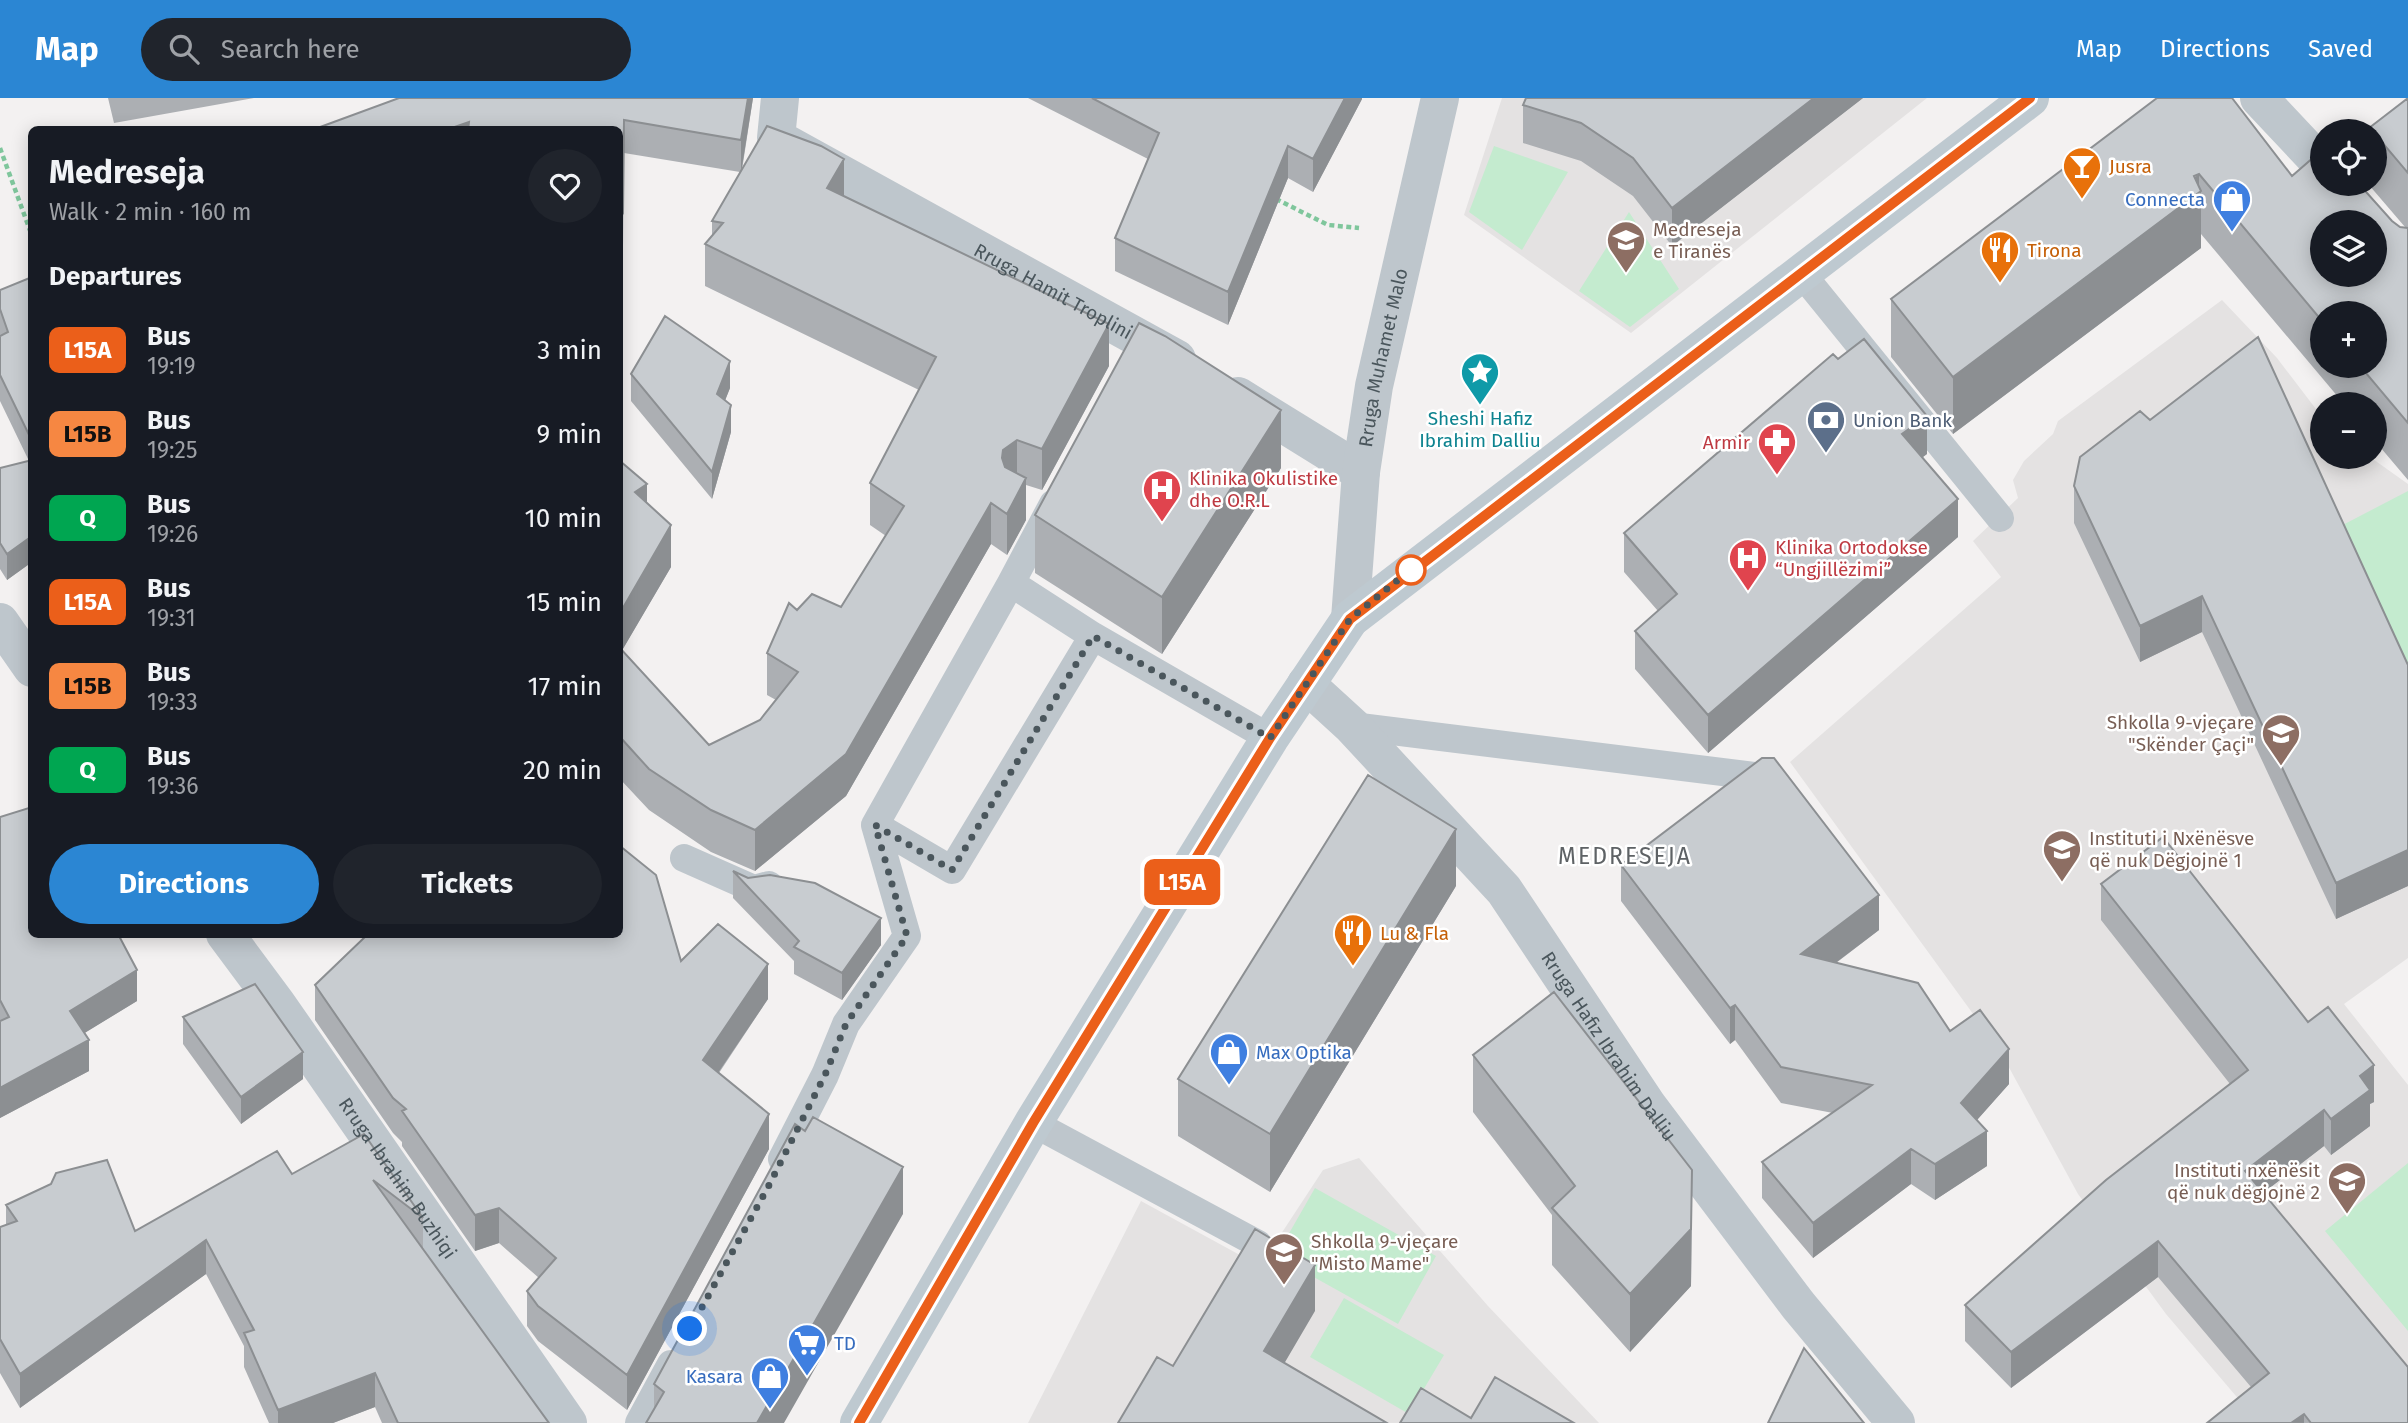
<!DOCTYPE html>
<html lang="en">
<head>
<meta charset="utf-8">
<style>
  body { margin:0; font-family:"Fira Sans",sans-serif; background:#20242c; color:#f1f3f6; height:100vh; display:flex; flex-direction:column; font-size:26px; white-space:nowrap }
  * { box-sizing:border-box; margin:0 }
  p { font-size:23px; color:#9ea1a6 }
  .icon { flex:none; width:38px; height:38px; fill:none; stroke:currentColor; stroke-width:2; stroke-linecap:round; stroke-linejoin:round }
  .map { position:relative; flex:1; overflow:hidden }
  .drawer { position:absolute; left:28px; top:28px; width:595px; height:812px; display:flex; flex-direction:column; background:#171b24; border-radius:10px; box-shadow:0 4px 18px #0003 }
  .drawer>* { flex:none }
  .badge { padding:0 14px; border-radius:10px; font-size:24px; line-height:46px }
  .buttons { position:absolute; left:2310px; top:21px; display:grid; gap:14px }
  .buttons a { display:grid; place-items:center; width:77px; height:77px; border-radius:50%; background:#171b24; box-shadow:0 4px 18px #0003; font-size:35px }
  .you { position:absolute; width:35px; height:35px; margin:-18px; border:5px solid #fff; border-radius:50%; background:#1a73e8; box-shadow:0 0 0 10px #1a73e833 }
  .map>.badge { position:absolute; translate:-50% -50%; box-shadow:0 0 0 4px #fff }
  h2 { padding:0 21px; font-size:26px; line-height:63px }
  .round { display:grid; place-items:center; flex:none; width:74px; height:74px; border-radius:37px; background:#20242c }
  .headline { display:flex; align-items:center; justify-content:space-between; height:119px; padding:0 21px }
  h1 { font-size:33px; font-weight:700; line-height:52px }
  .primary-button { display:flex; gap:14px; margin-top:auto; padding:14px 21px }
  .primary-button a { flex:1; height:80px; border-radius:42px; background:#2b86d3; color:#fff; font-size:28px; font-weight:700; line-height:80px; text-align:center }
  .primary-button a+a { background:#20242c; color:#f1f3f6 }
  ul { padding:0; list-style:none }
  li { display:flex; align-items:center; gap:21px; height:84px; padding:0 21px }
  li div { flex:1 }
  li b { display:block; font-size:26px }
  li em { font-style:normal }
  li .badge { min-width:77px; font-weight:700; text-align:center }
  header { display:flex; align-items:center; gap:42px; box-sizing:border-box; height:98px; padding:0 35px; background:#2b86d3; color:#fff }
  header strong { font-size:33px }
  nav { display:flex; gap:38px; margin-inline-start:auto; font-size:24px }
  .search { width:490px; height:63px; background:#20242c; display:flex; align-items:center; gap:18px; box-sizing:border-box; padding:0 24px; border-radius:38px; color:#9ea1a6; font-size:26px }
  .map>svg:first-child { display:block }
  .education { fill:#e4e2e2 }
  .green { fill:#c4ebcf }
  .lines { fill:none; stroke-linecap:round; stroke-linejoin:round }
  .path { stroke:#7fc69c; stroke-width:4.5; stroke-dasharray:5 3.5; stroke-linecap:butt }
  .service { stroke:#bec6cc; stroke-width:28 }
  .minor { stroke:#bec6cc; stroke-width:38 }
  .tertiary { stroke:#bec6cc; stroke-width:38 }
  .secondary { stroke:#bec9d0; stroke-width:38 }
  .wall { fill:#acafb3; fill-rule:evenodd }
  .shaded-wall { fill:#8c8f92 }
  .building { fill:#c8ccd0; stroke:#8c8f92; stroke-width:2; fill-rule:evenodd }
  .line-casing { stroke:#fff; stroke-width:16 }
  .line { stroke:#eb5f1a; stroke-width:10 }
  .walk { stroke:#4a565c; stroke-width:7; stroke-dasharray:0 12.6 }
  .stop-dot { fill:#fff; stroke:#eb5f1a; stroke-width:3.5 }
  .labels { text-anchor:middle; stroke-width:5; stroke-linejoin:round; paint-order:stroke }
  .food-label { font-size:19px; fill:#c56008; stroke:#fff; text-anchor:start }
  .shop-label { font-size:19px; fill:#366cbe; stroke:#fff; text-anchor:end }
  .education-label { font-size:19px; fill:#785e54; stroke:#fff; text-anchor:start }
  .street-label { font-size:19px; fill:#4a565c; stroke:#fff }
  .culture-label { font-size:19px; fill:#0d838f; stroke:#fff }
  .service-label { font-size:19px; fill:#4e5e75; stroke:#fff; text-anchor:start }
  .health-label { font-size:19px; fill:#be3a42; stroke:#fff; text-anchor:start }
  .quarter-label { font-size:23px; letter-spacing:2px; fill:#5e6265; stroke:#fff }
</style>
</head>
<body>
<header>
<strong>Map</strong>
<div class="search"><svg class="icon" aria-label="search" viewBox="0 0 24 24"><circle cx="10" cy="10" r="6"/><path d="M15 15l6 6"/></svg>Search here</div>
<nav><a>Map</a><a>Directions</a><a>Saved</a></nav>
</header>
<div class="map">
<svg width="2408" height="1325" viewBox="0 0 2408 1325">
  <rect width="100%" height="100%" fill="#f3f1f1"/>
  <path class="education" d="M1502,0H1927L1631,235L1464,117Z
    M2222,202L2277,260L2322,319V359H2370L2408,386V860L2344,906L2408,987V1325H2259L2166,1216L2078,1096L2000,953L1790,664L2001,479L1973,443L2018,400L2013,382L2024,363L2053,336L2058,323Z
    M1359,1060L1488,1208L1599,1325H1028L1141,1103L1260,1168L1323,1072Z"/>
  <path class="green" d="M1494,48L1568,74L1522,152L1469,114Z
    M1629,114L1679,191L1630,229L1579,193Z
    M2408,393V569L2335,431Z
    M2408,1065V1233L2325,1133Z
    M1315,1090L1436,1158L1398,1226L1276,1158Z
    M1344,1200L1444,1257L1409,1316L1310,1259Z"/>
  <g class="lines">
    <path class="path" d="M0,50L32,138
      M1276,101L1328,127L1359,130"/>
    <path class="service" d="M1802,176L2000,420
      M1053,406L1011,485L1093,538L1270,640
      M1352,628L1771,680
      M875,727L1011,485
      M684,760L754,791L769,787
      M907,838L875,727L952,772L1093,538
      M1033,1025L1258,1146
      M782,1061L825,977L846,926L907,838
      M639,1325L671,1266"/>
    <g class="minor">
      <path id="s1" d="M780,0L776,40L1177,261"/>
      <path d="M2259,0L2322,67"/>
      <path d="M1238,298L1361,374"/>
      <path d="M0,524L32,570"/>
      <path id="s2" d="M1306,586L1352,628L1504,792L1648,1008L1798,1207L1896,1325"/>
      <path id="s3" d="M225,836L277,906L568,1325"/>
    </g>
    <path class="tertiary" id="s4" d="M1350,521L1361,374L1374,288L1440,0"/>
    <path class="secondary" d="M859,1325L1033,1025L1270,640L1350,521L2030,0"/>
  </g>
  <path class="wall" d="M108,0H254L114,25Z
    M399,0H753L742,72L844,98L1109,268L1042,392L1026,387V422L1007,457L991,446L846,698L755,773L711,754L649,712L620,681V363L647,405L671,469L622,552L709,647L760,622L776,602L767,597V555L797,512L841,509L886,438L870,427V385L919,292L705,188V146L712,138V123L740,74L624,55L623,148L620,146V32Z
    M1028,0H1362V1L1313,94L1288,80L1228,227L1115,173V140L1148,61Z
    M1863,0L1672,148L1633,98L1581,63L1523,45V7Z
    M2157,0L2292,78L2392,123L2400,129H2405L2369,87V86H2375V33H2369V30L2408,0V382L2375,343V306H2344L2201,136V150L1953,336L1891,259V201ZM2322,215L2375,268H2322Z
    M32,179V464L7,482L0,471V370L29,363L0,303V192Z
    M631,276L730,290L725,302L731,334L712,401L631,303Z
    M1927,356L1923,359L1958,439L1708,655L1635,571V533L1658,513L1624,474V435Z
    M1281,370L1162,556L1035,475V417Z
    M2074,388L2408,567V788L2336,821L2202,534L2140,564L2074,425Z
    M32,682V836L137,903L84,935L89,973L0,1020V719L31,709Z
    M1621,767L1879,832L1836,865L1950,933L2009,986L1977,1022L1987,1068L1935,1102L1911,1086L1813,1160L1762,1100V1064L1833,1015L1781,1005L1735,942L1730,946L1621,803Z
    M733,773L881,847L842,902L794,876V863L733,800Z
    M2101,786L2308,924L2374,1004L2370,1006V1028L2331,1057L2324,1048L2263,1095L2408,1325H2207L2251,1289L2158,1179L2011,1290L1965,1243V1207L2230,986L2101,822Z
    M1456,788L1270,1094L1178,1038V981Z
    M681,863L768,901L719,975L769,1051L627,1312L538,1243L527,1228V1193L539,1180L499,1145L475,1153L402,1048V1044L393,1035L315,922V887Z
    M183,919L303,981L241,1026L183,946Z
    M1473,957L1692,1129L1691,1188L1630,1254L1552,1167V1117L1473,1014Z
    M364,1036L423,1120V1150L549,1325H382L375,1309L333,1325H269L244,1269V1248L206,1176L20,1310L0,1275V1129L6,1127V1107L135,1133L292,1076Z
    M903,1116L654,1311V1286Z"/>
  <path class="shaded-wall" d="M748,0H753L741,75V42Z
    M1345,0H1362V1L1313,94V61Z
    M1814,0H1863L1672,148V110Z
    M469,24V32H446Z
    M1288,48V80L1228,227V194Z
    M844,61V102L827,90Z
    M2199,76V94L2201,93V150L1953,336V279Z
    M1109,226V268L1042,392V351Z
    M730,263V290L717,323V296Z
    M731,307V334L712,401V374Z
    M1281,312V370L1162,556V499Z
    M1927,318V356L1902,374V336Z
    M1017,342V384L1003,393L1002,360L1003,352Z
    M1026,380V422L1007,457V416Z
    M647,386V427L635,394Z
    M1958,401V439L1708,655V617Z
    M991,405V446L846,698L755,773V732Z
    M671,427V469L620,556V515Z
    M32,438V464L7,482V456Z
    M2202,498V534L2140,564V528Z
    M1456,731V788L1270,1094V1036Z
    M2408,752V788L2336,821V785Z
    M1879,797V832L1801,891V856Z
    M881,820V847L842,902V875Z
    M768,866V901L703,997V962Z
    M137,872V903L70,944V913Z
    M1735,907V942L1730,946V910Z
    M89,942V973L0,1020V990Z
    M2009,951V986L1961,1040V1005Z
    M303,954V981L241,1026V999Z
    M2374,967V1004L2370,1006V1028L2331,1057V1021L2360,978Z
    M2324,1012V1048L2245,1109V1073Z
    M769,1016V1051L627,1312V1277Z
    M1987,1033V1068L1935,1102V1066Z
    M1911,1051V1086L1813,1160V1125Z
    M903,1069V1116L784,1325H757Z
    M1692,1072L1691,1188L1630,1254V1196Z
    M499,1110V1145L475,1153V1117Z
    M206,1142V1176L20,1310V1276Z
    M2158,1143V1179L2011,1290V1254Z
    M1315,1167V1213L1264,1300V1253Z
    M375,1275V1309L333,1325H278V1312Z
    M2304,1316V1325H2291Z"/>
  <path class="building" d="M399,0H748L741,42L624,22L623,115L620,113V32H468L469,24L446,32H312Z
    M1092,0H1345L1313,61L1288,48L1228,194L1115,140L1159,35Z
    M1526,0H1814L1672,110L1633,60L1581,25L1523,7Z
    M2157,0H2232L2292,78L2322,52V86H2359L2392,123L2400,129L2408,130V325L2360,268H2375V215H2322V223L2199,76L2194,78L2201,93L1953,279L1891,201ZM2322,124H2375V177H2322Z
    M2408,0V75L2375,36V33H2372L2369,30Z
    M767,28L821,48L844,61L827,90L1109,226L1042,351L1017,342L1003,352L1002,360L1005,369L1026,380L1007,416L991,405L846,656L755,732L711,712L649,671L620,639V550L709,647L760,622L798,574L767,555L789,505L797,512L812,496L841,509L904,408L870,385L936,259L705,146L723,125L712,123Z
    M32,179V343L0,277V238L8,234L0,211V192Z
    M665,218L730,263L717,296L731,307L712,374L631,276Z
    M1139,225L1165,238L1281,312L1162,499L1035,417Z
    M2258,239L2408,567V752L2336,785L2202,498L2140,528L2074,388L2080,359L2140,313L2150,322Z
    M1864,241L1927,318L1902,336L1958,401L1708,617L1635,533L1677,496L1624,435L1833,256L1838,261Z
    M32,362V438L7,456L0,445V370Z
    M620,363L647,386L635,394L671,427L620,515Z
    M1762,660H1774L1879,797L1801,856L1918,885L1950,933L1980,912L2009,951L1961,1005L1987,1033L1935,1066L1911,1051L1813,1125L1762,1064L1872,987L1781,969L1735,907L1730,910L1621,767Z
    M1368,677L1456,731L1270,1036L1178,981Z
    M32,709V836H118L137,872L70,913L89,942L0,990V923L9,919L0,902V719Z
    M2163,739L2308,924L2328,909L2374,967L2360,978L2370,992L2331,1021L2324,1012L2245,1073L2408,1269V1325H2311L2304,1316L2291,1325H2207L2269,1275L2158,1143L2011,1254L1965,1207L2106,1082L2248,972L2101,786Z
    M620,748L656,777L681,863L718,826L768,866L703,962L769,1016L627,1277L538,1208L527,1193L556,1160L499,1110L475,1117L402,1013L406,1011L393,1000L315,887L368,836H620Z
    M733,773L748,780L770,777L815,785L881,820L842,875L794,849L799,843Z
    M255,886L303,954L241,999L183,919Z
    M1554,894L1692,1072L1691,1131L1630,1196L1552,1110L1575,1088L1473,957Z
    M813,1019L903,1069L757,1325H646L664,1294L654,1286L795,1026L805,1033Z
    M364,1036L423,1120L373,1082L549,1325H398L375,1275L278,1312L244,1235L254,1232L206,1142L20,1276L0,1241V1129L17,1123L6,1107L51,1086L56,1075L107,1062L135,1133L277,1053L292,1076Z
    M1255,1131L1315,1167L1264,1253L1387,1325H1118L1157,1259L1173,1268Z
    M1804,1250L1864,1325H1768Z
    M1495,1279L1574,1325H1400L1421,1290L1471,1320Z"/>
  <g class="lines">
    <g class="line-casing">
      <path id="line" d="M859,1325L1033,1025L1270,640L1350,521L2030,0"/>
    </g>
    <use href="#line" class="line"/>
    <path class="walk" d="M690,1231L767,1091L825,977L846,926L907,838L875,727L952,772L1093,538L1270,640L1350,521L1415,468L1411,472"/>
  </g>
  <defs>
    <g id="bar-pin" transform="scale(2.0125)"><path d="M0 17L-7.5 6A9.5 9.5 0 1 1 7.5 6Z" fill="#e8710a" stroke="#fff"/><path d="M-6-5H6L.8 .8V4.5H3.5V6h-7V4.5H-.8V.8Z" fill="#fff"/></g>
    <g id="shop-pin" transform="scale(2.0125)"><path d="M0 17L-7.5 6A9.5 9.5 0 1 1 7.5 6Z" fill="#3f7fe0" stroke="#fff"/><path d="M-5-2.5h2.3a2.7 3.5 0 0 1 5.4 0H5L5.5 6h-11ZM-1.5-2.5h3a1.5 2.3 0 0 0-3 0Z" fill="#fff"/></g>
    <g id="school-pin" transform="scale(2.0125)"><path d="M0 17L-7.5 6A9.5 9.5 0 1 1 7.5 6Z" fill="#8d6e63" stroke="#fff"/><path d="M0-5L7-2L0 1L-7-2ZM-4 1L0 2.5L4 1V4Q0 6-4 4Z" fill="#fff"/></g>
    <g id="restaurant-pin" transform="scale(2.0125)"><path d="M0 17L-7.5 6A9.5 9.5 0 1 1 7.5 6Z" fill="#e8710a" stroke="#fff"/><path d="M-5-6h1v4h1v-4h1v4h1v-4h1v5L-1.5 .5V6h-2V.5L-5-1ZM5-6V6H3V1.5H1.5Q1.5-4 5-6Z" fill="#fff"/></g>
    <g id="sight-pin" transform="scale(2.0125)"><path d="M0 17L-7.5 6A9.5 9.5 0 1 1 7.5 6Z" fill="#0f9aa8" stroke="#fff"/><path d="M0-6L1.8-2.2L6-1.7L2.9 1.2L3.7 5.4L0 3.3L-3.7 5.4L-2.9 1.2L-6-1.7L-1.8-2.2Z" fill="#fff"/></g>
    <g id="bank-pin" transform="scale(2.0125)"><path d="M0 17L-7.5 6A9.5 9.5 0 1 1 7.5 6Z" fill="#5c6f8a" stroke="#fff"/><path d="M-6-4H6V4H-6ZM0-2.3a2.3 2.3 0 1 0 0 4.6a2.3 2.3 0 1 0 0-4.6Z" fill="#fff"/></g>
    <g id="pharmacy-pin" transform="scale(2.0125)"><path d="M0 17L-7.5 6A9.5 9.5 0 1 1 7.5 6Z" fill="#e0444e" stroke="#fff"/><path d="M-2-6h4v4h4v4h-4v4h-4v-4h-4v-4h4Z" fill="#fff"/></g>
    <g id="hospital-pin" transform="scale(2.0125)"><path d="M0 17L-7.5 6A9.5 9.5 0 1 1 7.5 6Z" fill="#e0444e" stroke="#fff"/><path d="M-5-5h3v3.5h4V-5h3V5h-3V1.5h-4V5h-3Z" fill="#fff"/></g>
    <g id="supermarket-pin" transform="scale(2.0125)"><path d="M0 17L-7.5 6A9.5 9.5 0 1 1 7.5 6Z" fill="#3f7fe0" stroke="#fff"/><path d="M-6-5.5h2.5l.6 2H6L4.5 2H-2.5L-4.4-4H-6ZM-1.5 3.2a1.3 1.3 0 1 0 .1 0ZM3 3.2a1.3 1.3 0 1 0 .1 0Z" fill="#fff"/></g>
  </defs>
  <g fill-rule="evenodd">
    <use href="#bar-pin" x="2082" y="68"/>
    <use href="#shop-pin" x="2232" y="101"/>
    <use href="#school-pin" x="1626" y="142"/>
    <use href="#restaurant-pin" x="2000" y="152"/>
    <use href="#sight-pin" x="1480" y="274"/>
    <use href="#bank-pin" x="1826" y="322"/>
    <use href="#pharmacy-pin" x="1777" y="344"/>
    <use href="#hospital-pin" x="1162" y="391"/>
    <use href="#hospital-pin" x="1748" y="460"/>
    <use href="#school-pin" x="2281" y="635"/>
    <use href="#school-pin" x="2062" y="751"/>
    <use href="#restaurant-pin" x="1353" y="835"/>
    <use href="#shop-pin" x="1229" y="954"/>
    <use href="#school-pin" x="2347" y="1083"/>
    <use href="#school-pin" x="1284" y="1154"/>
    <use href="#supermarket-pin" x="807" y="1245"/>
    <use href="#shop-pin" x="770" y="1278"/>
  </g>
  <circle class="stop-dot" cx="1411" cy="472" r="14"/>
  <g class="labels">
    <g class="food-label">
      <text x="2109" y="75">Jusra</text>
      <text x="2027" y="159">Tirona</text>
      <text x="1380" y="842">Lu &amp; Fla</text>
    </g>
    <g class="shop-label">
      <text x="2205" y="108">Connecta</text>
      <text x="1256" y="961" text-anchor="start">Max Optika</text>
      <text x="834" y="1252" text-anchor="start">TD</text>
      <text x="743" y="1285">Kasara</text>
    </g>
    <g class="education-label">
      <text x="1653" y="138">Medreseja<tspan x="1653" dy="22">e Tiranës</tspan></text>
      <text x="2254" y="631" text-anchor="end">Shkolla 9-vjeçare<tspan x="2254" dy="22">"Skënder Çaçi"</tspan></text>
      <text x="2089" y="747">Instituti i Nxënësve<tspan x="2089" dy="22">që nuk Dëgjojnë 1</tspan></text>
      <text x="2320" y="1079" text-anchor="end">Instituti nxënësit<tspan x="2320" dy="22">që nuk dëgjojnë 2</tspan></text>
      <text x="1311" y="1150">Shkolla 9-vjeçare<tspan x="1311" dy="22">"Misto Mame"</tspan></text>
    </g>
    <g class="street-label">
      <text dy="7" stroke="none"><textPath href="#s1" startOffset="357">Rruga Hamit Troplini</textPath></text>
      <text dy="7" stroke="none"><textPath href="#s4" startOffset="264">Rruga Muhamet Malo</textPath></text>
      <text dy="7" stroke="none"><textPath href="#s2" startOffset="474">Rruga Hafiz Ibrahim Dalliu</textPath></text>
      <text dy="7" stroke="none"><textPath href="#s3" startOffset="299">Rruga Ibrahim Buzhiqi</textPath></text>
    </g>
    <g class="culture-label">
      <text x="1480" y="327">Sheshi Hafiz<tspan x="1480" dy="22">Ibrahim Dalliu</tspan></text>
    </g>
    <g class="service-label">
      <text x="1853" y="329">Union Bank</text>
    </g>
    <g class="health-label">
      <text x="1750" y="351" text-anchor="end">Armir</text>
      <text x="1189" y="387">Klinika Okulistike<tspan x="1189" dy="22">dhe O.R.L</tspan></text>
      <text x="1775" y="456">Klinika Ortodokse<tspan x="1775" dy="22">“Ungjillëzimi”</tspan></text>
    </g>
    <g class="quarter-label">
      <text x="1625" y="766">MEDRESEJA</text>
    </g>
  </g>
</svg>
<div class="buttons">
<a><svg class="icon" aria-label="locate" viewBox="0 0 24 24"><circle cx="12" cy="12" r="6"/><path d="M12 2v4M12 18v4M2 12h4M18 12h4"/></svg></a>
<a><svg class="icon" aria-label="layers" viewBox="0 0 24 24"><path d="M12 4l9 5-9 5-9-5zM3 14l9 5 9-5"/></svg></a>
<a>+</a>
<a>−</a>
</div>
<div class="you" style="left:690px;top:1231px"></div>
<b class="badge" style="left:1182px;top:784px;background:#eb5f1a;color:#fff">L15A</b>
<section class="drawer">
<div class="headline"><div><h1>Medreseja</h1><p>Walk · 2 min · 160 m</p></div><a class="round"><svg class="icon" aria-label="heart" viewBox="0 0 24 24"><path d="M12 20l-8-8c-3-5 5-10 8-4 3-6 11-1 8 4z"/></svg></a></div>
<h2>Departures</h2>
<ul>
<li><span class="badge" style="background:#eb5f1a;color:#fff">L15A</span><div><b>Bus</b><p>19:19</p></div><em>3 min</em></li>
<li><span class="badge" style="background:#f68742;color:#111">L15B</span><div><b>Bus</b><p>19:25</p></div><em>9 min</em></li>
<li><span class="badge" style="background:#00a651;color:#fff">Q</span><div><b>Bus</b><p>19:26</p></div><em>10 min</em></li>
<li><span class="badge" style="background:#eb5f1a;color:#fff">L15A</span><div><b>Bus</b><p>19:31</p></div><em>15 min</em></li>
<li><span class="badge" style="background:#f68742;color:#111">L15B</span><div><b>Bus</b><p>19:33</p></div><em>17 min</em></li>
<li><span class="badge" style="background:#00a651;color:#fff">Q</span><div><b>Bus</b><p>19:36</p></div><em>20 min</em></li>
</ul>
<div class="primary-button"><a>Directions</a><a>Tickets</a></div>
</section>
</div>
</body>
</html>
